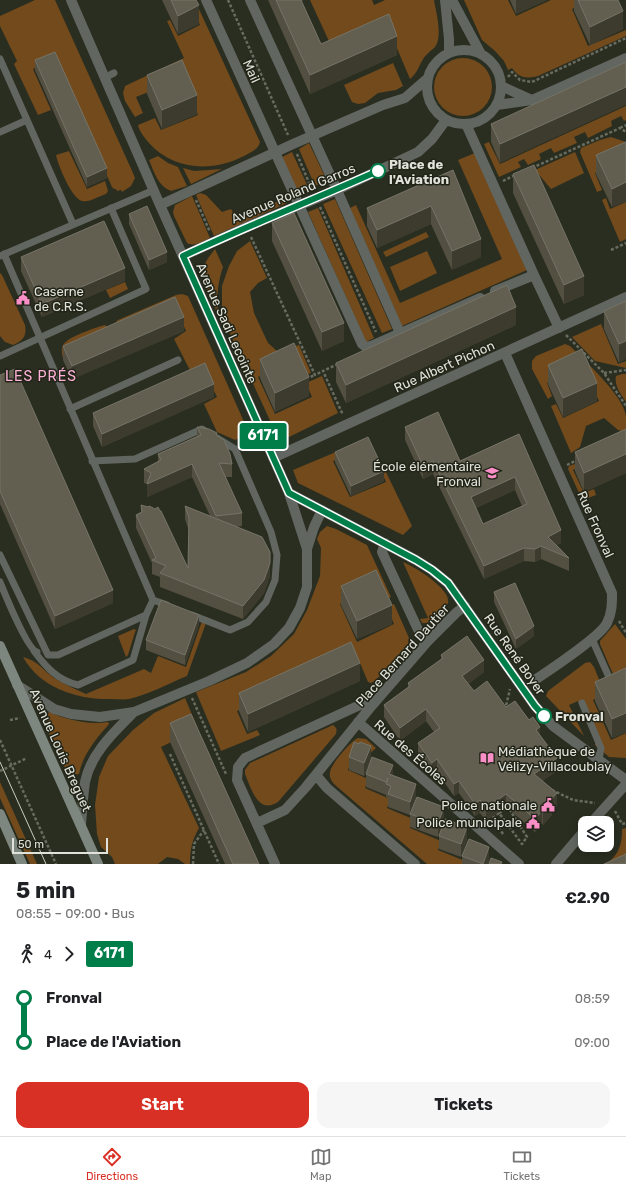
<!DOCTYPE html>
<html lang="en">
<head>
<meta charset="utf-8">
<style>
  body { margin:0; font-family:Rubik,sans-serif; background:#f6f6f6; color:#202124; height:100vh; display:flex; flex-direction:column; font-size:15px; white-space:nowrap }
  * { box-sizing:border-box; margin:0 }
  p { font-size:13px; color:#757577 }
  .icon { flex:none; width:22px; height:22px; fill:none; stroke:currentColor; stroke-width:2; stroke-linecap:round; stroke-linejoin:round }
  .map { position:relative; height:864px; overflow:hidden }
  .sheet { display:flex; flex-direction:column; background:#fff; flex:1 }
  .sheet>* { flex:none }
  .badge { padding:0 8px; border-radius:3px; font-size:14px; line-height:26px }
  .fabs { position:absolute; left:578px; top:816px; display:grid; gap:8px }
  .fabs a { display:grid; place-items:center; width:36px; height:36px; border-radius:8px; background:#fff; box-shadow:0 2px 10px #0003; font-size:20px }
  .scale { position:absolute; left:12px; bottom:10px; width:96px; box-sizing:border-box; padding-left:4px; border:2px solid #e1e3db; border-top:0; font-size:11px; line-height:14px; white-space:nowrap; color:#e1e3db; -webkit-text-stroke:3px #212417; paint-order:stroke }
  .map>.badge { position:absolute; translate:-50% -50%; box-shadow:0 0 0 2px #fff }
  .legs { display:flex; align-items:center; gap:6px; height:44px; padding:0 16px; font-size:13px }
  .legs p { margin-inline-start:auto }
  .headline { display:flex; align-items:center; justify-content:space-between; height:68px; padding:0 16px }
  h1 { font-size:22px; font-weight:700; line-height:30px }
  .action { display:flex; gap:8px; margin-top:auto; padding:8px 16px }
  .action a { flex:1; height:46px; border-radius:12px; background:#d93025; color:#fff; font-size:16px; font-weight:700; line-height:46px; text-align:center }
  .action a+a { background:#f6f6f6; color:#202124 }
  ul { padding:0 16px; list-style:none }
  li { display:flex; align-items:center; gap:14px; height:44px; font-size:15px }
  li i { display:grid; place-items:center; width:6px; height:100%; margin:0 5px; background:currentColor }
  li i::after { content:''; width:10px; height:10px; margin:-5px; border:3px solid; border-radius:50%; background:#fff }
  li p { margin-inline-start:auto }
  li:first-child i { background:linear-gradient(#0000 50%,currentColor 0) }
  li:last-child i { background:linear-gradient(currentColor 50%,#0000 0) }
  .tabs { display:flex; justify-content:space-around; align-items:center; height:56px; border-top:1px solid #e0e0e0; background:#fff; font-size:11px; color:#757577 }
  .tabs a { display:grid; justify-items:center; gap:2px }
  .tabs .selected { color:#d93025 }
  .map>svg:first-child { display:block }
  .green { fill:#724a1c }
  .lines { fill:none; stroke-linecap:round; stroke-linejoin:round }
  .path { stroke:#686b5f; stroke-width:2.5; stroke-dasharray:3 2; stroke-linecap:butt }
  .service { stroke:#616661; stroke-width:7 }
  .minor { stroke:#616661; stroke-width:10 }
  .tertiary { stroke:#616661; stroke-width:10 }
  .secondary { stroke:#7e877f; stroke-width:10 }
  .tram { stroke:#cbcdc4; stroke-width:1 }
  .wall { fill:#534f41; fill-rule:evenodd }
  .shaded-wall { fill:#3c3b2d }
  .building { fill:#625f51; stroke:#767467; fill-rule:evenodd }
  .line-1-casing { stroke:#fff; stroke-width:9 }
  .line-1 { stroke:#007e49; stroke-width:6 }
  .stop-1-dot { fill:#fff; stroke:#007e49; stroke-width:2 }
  .labels { text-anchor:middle; stroke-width:3; stroke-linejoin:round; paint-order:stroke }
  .street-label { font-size:13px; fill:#e1e3db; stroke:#212417 }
  .stop-label { font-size:13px; font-weight:bold; fill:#e1e3db; stroke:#212417; text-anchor:start }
  .poi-label { font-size:13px; fill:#e1e3db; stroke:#212417; text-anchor:end }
  .neighbourhood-label { font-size:14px; letter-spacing:1px; fill:#fdb1d7; stroke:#212417 }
</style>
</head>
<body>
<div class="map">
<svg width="626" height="864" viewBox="0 0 626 864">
  <rect width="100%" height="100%" fill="#2a2e20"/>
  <path class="green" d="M35,0H55L133,173L135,178L131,186L122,192L121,190L117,191L116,189H114L112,187L55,59L33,69L51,110L38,115L14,64L17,61L0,26V16Z
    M310,0H372L374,5L385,0H434C436,12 443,36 435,47C431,51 425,55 422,61C418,68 417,73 410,79L388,27L334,52Z
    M464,0H508L516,16L551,0H592L572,9L588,46L626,30V36L538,76C526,79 519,78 512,68L508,70L504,61L495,51L482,40Z
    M198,7L260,142C258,150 251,152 244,156C213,172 174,171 149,143C145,138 139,131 138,125L155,118L161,130L198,115L183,78L136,97L143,113L135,117L125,101L123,93L125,86L184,58L167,21L170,20L178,36L200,25L194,9Z
    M434 87a29 29 0 1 1 58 0a29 29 0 1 1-58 0Z
    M393,63L403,86L396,90L378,93L365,103L358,104L352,102L344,85Z
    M626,106V120L624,121L621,116L611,121L612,126L588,138L585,132L574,137L577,143L554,153L551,148L539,154L541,159L528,165L524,159L518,162L521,167L499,177L484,144L489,142L500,164Z
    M611,137L626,142V159L595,173L602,190L597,192L580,152L581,148L600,140Z
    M309,143L327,181L315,186L299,149Z
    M69,151L87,189L105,181L108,191L106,194C99,196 89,203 82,201C72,199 58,165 56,155Z
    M292,152L309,189L299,194L282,157Z
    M575,152L584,173L551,189L535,170Z
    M475,153L527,270L402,326L350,208L356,205L400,303L502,259L458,160Z
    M158,156L168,163L178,167L187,186L171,191C158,186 154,172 149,160Z
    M183,168L194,171L222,169L191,184Z
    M200,193L206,195L222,212L231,209L237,220L285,198L287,203L214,236L196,195Z
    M192,196L210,238C202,242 195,247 187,243L174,216L173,212L175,205Z
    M606,198L610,209L626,202V239L620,242L602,200Z
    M335,199L392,329L382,333L323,204Z
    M318,208L374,338L366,342L308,212Z
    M426,232L429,237L386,257L383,252Z
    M250,241L267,278L258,283L250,292L254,313L268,343L278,352L299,345L311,373L302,376L295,360L258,377L275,414L312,397L306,383L322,376L338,413L289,437L277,433L273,427L227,327L222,307V286L229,266L237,251Z
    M215,249L223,267C217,285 217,296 218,315C214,303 201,283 203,271C204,262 210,256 215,249Z
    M427,251L437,273L400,291L390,267Z
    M0,273L2,275L25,325C27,336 23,341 13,345L5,342L0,336Z
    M125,282L128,289L110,298L106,290Z
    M182,294L188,296L249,433L235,440L217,432L204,404L217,397L206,375L195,380L174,339L186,331L176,308L114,329L115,323L118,320L176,295Z
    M601,324L618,364L626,361V368L595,361L572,337Z
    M105,325L110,329L113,336L63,358C61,352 61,345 67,341C72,336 97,327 105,325Z
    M565,344L570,346C585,361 623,395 626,416C626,421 626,427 626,432L618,430L604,418L586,426L580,447L571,453L551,406L556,404L563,418L599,401L583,367L547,383L552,396L548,399L532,369V361L536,356Z
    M622,374H626V402C621,394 614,386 616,376Z
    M367,439L370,446L333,461L350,497L386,482L382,473L386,472L412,526L403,535L298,483L293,470Z
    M581,462L583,465L573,470L584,493L594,489L596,495L588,498H583L580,495L568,469L569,466Z
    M327,526L336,529L367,545L391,597L383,600L377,588L340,604L357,642L394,624L387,607L394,604L409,638L408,644L376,680L371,683L368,682L357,656L237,711L247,734L257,730L260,735L221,751L196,692L246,672L271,656L294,634L307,610L320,576L321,548L317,539L320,532Z
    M403,562C413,566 452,589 448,603C447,606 442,610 440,613C435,619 430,624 422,623L420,619L428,618Z
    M202,621L206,623L187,676C168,684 149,694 129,699C124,700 117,699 111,699C78,700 40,688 23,657C38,661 43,670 54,678C64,684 75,689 86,694L144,669L151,673L158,656L186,667Z
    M615,624L626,639V685L619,688L600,644V641Z
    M134,629L136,630L135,632L128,655L126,657L118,636Z
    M590,662L594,667L605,694L593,700L611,740L626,733V758L609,757L595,745V741L578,701L569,705L584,736L546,696L548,691L585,663Z
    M185,698L198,729L161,747L199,828C192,840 190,850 190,864H185L178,859L167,857L158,864H115L112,857L101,847L97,834L95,805L99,777L108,756L133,730L154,713Z
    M49,712C68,720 87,725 108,722L109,724C96,739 83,754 79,774L68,775L42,718Z
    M333,725C337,728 337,730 336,734L278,802C258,815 251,788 245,774V770L250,763Z
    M358,738L366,739L376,748L367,756L353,755L348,770L368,779L365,788L390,799L387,808L413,819L410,828L441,841L438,850L465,861L463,864H427L334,784C331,780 329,777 330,772C331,764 351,741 358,738Z
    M0,782L37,864H30L0,798Z
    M626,828V864H611L610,861C620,852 622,842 622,829Z"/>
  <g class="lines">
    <path class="path" d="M228,0L288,135
      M508,77L512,72L520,80L532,82L626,38
      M620,128L626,125
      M297,154L312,190
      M532,168L620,128L626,132
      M503,181L515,175
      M196,200L210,232
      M320,207L376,332
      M251,237L315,375L323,371
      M611,250L626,243
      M566,335L604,373L626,406
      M338,364L323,371L343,415
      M604,373L626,370
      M306,379L315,375
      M567,465L577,460
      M619,621L626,633
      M192,698L226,774
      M505,710L510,689
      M10,720L20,718
      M0,740L56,864
      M170,754L219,864
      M0,771L27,758
      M552,790L573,800L595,803
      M615,811L622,824L626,823
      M499,813L507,808
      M503,834L492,818L499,813L522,844L527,837L508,807
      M193,864L194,844L204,830"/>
    <path class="service" d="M0,59L73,224
      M106,77L114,73
      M0,132L27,120
      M4,254L153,600L167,605
      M0,256L154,190
      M0,356L146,289L111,208
      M70,409L178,360
      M92,461L135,459L202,429L205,431
      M0,555L48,655H58L146,615L153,600
      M0,582C5,594 27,649 37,652
      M192,615L230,630L248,622L266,602L275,580L277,555L271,532L235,449L217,438
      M592,639L612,684
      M34,651C46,667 57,680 78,685L133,660L146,615
      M582,703L601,748L599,760"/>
    <path class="minor" d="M206,0L362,344L366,347L371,346L480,298
      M250,0L337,190L400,333
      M466,124L534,275L559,328
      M495,291L534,275
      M505,353L612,593C612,604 612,613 607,623C600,637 551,669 535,680
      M273,458L626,297
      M289,493L416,560L432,570L448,583L535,706L553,726L626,780
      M385,543L382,552L421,636L428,641
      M307,549L314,527L322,510
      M358,722L519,864
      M316,775L327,788L415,864
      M257,823L285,810L306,787L369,709L428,641L457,612L465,606
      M275,864L237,780L238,767L245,758L362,704L369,709"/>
    <path class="tertiary" d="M445,0L449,39V53
      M452,0L481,54
      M427 87a37 37 0 1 1 74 0a37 37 0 1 1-74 0Z
      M501,86L532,100
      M497,105L532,100L626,58
      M160,205L293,144L383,105L405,98L428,78
      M183,256L246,227L337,190L418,152L432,139L446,120
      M17,685L54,709L71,714L100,717L134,712L209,681L247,663L274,644L289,628L300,608L307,587V549L289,493L160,205L71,0
      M591,823L626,784
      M81,825C82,811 83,796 85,782C91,753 114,732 134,712
      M556,864L585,830"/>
    <path class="secondary" d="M0,646L98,864
      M0,814L22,864"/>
    <path class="tram" d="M0,762L46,864"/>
  </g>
  <path class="wall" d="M162,0H196L199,24L178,34Z
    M268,0H304L301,1L321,44L397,55L310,94Z
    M510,0H547L516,14Z
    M574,0H618L623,29L590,45L574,11Z
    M35,60L107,178L87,187L35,70Z
    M626,62L500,163L491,142V124Z
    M147,75L197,114L162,129L147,94Z
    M626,142V201L612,207L596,174V155Z
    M453,170L481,257L452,270L431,224L377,248L367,226V208Z
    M513,174L584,295L564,304L513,193Z
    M129,214L167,262L149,270L129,224Z
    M272,223L344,341L322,351L272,241Z
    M21,257L125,281L42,317L21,271Z
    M626,301L619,363L604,329V311Z
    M516,325L346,403L336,382V363Z
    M184,331L72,379L63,360V346Z
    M260,359L309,396L275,412L260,378Z
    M548,365L597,401L563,417L548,384Z
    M0,375L113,603L55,629L0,504Z
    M214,397L102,447L93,426V413Z
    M197,427L217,435L232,464V477H225L242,513V526L236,527L270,576L264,593L243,619L160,587V577L152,574V563L136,528V515L141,512V505L188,568L189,531L185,519V506L210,516L192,477L147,497V484L144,483V469L158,462V454L197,436Z
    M405,427L460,461L519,434L561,543L557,545L569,558V571L541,559L535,562L524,561L484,579L433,474L423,479L405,440ZM515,490L522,506L483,524L476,508Z
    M626,429V473L584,492L575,471V452Z
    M335,452L384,481L351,496L335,462Z
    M341,586L392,624L357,639L341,605Z
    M494,592L534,636L516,649L494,602Z
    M199,625L185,665L146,650V640Z
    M441,655L484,672L468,684L474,691L506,707L540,736L557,771L542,781L557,806L552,812V815L543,825L542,823L535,832L506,807L486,821L480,813L475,816L459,793L454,796L437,772L432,775L418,756V743L434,732L426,721L400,741L384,717V705L408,687V683L441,660Z
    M626,668V732L612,738L595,701V682Z
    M360,681L248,732L239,711V693Z
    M170,723L259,864H225L170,742Z
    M349,757L371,759L364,776L349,770Z
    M366,774L393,775L416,797L410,815L388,807V798L386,797V795L366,787Z
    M410,814L444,820L438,837L410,827Z
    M439,836L467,840L461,857L439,849Z
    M462,856L489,860L488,864H462Z"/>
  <path class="shaded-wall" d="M516,0H547L516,14Z
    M199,5V24L178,34V16Z
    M623,11V29L590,45V27Z
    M397,36V55L310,94V75Z
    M626,87V105L500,163V144Z
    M197,95V114L162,129V110Z
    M107,168V178L87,187V177Z
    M626,182V201L612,207V189Z
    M431,206V224L377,248V230Z
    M481,239V257L452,270V251Z
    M167,252V262L149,270V260Z
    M125,268V281L42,317V304Z
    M584,276V295L564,304V285Z
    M516,307V325L346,403V385Z
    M184,317V331L72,379V366Z
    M344,323V341L322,351V332Z
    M626,341V359L619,363V344Z
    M309,377V396L275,412V393Z
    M597,383V401L563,417V398Z
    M214,384V397L102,447V434Z
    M626,454V473L584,492V473Z
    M433,461V474L423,479V466Z
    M192,464V477L147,497V484Z
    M384,471V481L351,496V486Z
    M515,477V490L471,510V497Z
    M561,530V543L548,550V537Z
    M541,546V559L535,562V549Z
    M524,548V561L484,579V566Z
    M270,563V576L264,593L243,619V606Z
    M113,590V603L55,629V616Z
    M392,605V624L357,639V621Z
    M199,615V625L185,665V655Z
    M534,626V636L516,649V639Z
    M484,660V672L462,688V676Z
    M360,663V681L248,732V714Z
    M426,709V721L400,741V728Z
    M626,713V732L612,738V719Z
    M540,727V739L536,730Z
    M371,746V759L364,776V763Z
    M557,758V771L534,787V774Z
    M437,759V772L432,775V763Z
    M393,765V778L389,774Z
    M459,781V793L454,796V784Z
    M416,784V797L410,815V802Z
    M557,793V806L552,812V815L543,825V813L550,801Z
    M506,794V807L486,821V808Z
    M480,800V813L475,816V804Z
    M444,807V820L438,837V824Z
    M542,811V823L535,832V819Z
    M467,827V840L461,857V844Z
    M489,847V860L488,864H483Z"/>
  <path class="building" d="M171,0H196L199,5L178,16Z
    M276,0H301L321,44L389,14L397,36L310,75Z
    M578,0H618L623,11L590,27Z
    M55,52L107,168L87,177L35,60Z
    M182,60L197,95L162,110L147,75Z
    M626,62V87L500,144L491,124Z
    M626,142V182L612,189L596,155Z
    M534,165L584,276L564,285L513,174Z
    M453,170L481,239L452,251L431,206L377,230L367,208Z
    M147,206L167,252L149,260L129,214Z
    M294,213L344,323L322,332L272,223Z
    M104,221L125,268L42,304L21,257Z
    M507,285L516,307L346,385L336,363Z
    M175,297L184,317L72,366L63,346Z
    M626,301V341L619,344L604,311Z
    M294,343L309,377L275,393L260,359Z
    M582,349L597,383L563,398L548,365Z
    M205,363L214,384L102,434L93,413Z
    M15,369L113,590L55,616L0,491V375Z
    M438,412L460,461L519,434L561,530L548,537L569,558L541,546L535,549L524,548L484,566L433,461L423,466L405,427ZM515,477L527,504L483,524L471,497Z
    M197,427L209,429L217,433L216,435L224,440L230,454L232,464L219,463L242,513L216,516L192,464L147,484L151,473L144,469L161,460L158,454L201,435Z
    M626,429V454L584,473L575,452Z
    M368,437L384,471L351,486L335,452Z
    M141,505L148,507L149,506L155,509L158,507L160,511H161L188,568L189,518L185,506L262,537L270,552V563L264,580L243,606L160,573L166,566L152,560L156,558L136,515L142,512Z
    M376,570L392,605L357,621L341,586Z
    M515,583L534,626L516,639L494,592Z
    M161,600L199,615L185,655L146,640Z
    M467,636L484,660L462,676L474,691L487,681L506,707L515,701L529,720L533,717L540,727L536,730L557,758L534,774L557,793L550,801L552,803L543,813L542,811L535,819L506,794L486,808L480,800L475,804L459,781L454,784L437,759L432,763L418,743L440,728L426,709L400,728L384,705L410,686L408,683L443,658L441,655Z
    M351,642L360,663L248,714L239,693Z
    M626,668V713L612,719L595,682Z
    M191,714L259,864H233L170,723Z
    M354,742L359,744L360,742L371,746L364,763L349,757Z
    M372,757L393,765L389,774L416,784L410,802L388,794L391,786L386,784L388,778L386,782L366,774Z
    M417,797L444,807L438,824L410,814Z
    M445,819L467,827L461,844L439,836Z
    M469,839L489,847L483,864L462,856Z
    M626,854V864H604Z
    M491,858L502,862L501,864H489Z"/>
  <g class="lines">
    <g class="line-1-casing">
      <path id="line-1" d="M378,171C313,200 247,226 183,256L289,493L416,560L432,570L448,583L535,706L544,716"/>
    </g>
    <use href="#line-1" class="line-1"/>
  </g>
  <defs>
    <g id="civic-bare" transform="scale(1.08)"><path d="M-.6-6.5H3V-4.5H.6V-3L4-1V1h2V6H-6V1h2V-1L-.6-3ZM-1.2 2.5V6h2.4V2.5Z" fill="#fa8fc8" stroke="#212417" stroke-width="2.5" paint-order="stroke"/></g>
    <g id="school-bare" transform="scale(1.08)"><path d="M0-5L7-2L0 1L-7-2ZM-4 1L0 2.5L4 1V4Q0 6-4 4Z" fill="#fa8fc8" stroke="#212417" stroke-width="2.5" paint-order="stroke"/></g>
    <g id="library-bare" transform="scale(1.08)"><path d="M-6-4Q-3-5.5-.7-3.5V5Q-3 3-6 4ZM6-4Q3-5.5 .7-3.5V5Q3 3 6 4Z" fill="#fa8fc8" stroke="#212417" stroke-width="2.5" paint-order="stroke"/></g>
  </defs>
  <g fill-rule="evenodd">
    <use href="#civic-bare" x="23" y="298"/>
    <use href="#school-bare" x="492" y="473"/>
    <use href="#library-bare" x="487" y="758"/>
    <use href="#civic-bare" x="548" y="805"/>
    <use href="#civic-bare" x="533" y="822"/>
  </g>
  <g class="stop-1-dot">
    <circle cx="378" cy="171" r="7"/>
    <circle cx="544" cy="716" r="7"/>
  </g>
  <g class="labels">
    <g class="street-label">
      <text transform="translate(252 71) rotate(66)" y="5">Mail</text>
      <text transform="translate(293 193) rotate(-23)" y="5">Avenue Roland Garros</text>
      <text transform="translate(227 323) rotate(66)" y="5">Avenue Sadi Lecointe</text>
      <text transform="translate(444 366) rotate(-24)" y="5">Rue Albert Pichon</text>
      <text transform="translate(596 524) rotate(66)" y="5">Rue Fronval</text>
      <text transform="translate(515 654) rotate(55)" y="5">Rue René Boyer</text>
      <text transform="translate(402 655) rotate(-48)" y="5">Place Bernard Dautier</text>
      <text transform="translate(61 750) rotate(66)" y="5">Avenue Louis Breguet</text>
      <text transform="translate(411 752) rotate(41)" y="5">Rue des Écoles</text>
    </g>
    <g class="stop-label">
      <text x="389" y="169">Place de<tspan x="389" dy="15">l'Aviation</tspan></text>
      <text x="555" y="721">Fronval</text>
    </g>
    <g class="poi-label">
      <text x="34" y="296" text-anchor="start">Caserne<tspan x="34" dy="15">de C.R.S.</tspan></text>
      <text x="481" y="471">École élémentaire<tspan x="481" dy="15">Fronval</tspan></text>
      <text x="498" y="756" text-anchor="start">Médiathèque de<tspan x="498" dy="15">Vélizy-Villacoublay</tspan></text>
      <text x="537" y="810">Police nationale</text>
      <text x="522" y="827">Police municipale</text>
    </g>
    <g class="neighbourhood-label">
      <text x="41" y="381">LES PRÉS</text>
    </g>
  </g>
</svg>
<div class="fabs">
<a><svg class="icon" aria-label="layers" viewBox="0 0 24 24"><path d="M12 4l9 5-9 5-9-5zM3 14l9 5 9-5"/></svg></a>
</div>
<div class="scale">50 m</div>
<b class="badge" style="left:263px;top:436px;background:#007e49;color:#fff">6171</b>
</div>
<section class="sheet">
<div class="headline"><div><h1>5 min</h1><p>08:55 – 09:00 · Bus</p></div><b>€2.90</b></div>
<div class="legs"><svg class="icon" aria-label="walk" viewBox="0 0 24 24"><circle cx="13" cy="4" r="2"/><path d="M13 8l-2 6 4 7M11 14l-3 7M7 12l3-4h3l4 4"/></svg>4<svg class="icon" aria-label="forward" viewBox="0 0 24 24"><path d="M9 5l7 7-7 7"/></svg><b class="badge" style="background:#007e49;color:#fff">6171</b></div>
<ul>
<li><i style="color:#007e49"></i><b>Fronval</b><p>08:59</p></li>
<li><i style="color:#007e49"></i><b>Place de l'Aviation</b><p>09:00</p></li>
</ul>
<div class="action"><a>Start</a><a>Tickets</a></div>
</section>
<nav class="tabs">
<a class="selected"><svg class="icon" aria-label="directions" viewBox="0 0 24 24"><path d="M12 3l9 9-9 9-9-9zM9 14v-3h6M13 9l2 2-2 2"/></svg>Directions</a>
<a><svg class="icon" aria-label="map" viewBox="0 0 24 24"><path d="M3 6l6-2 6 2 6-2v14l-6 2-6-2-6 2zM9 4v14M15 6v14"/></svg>Map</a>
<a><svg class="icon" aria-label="tickets" viewBox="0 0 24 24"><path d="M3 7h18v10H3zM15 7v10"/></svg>Tickets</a>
</nav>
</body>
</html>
